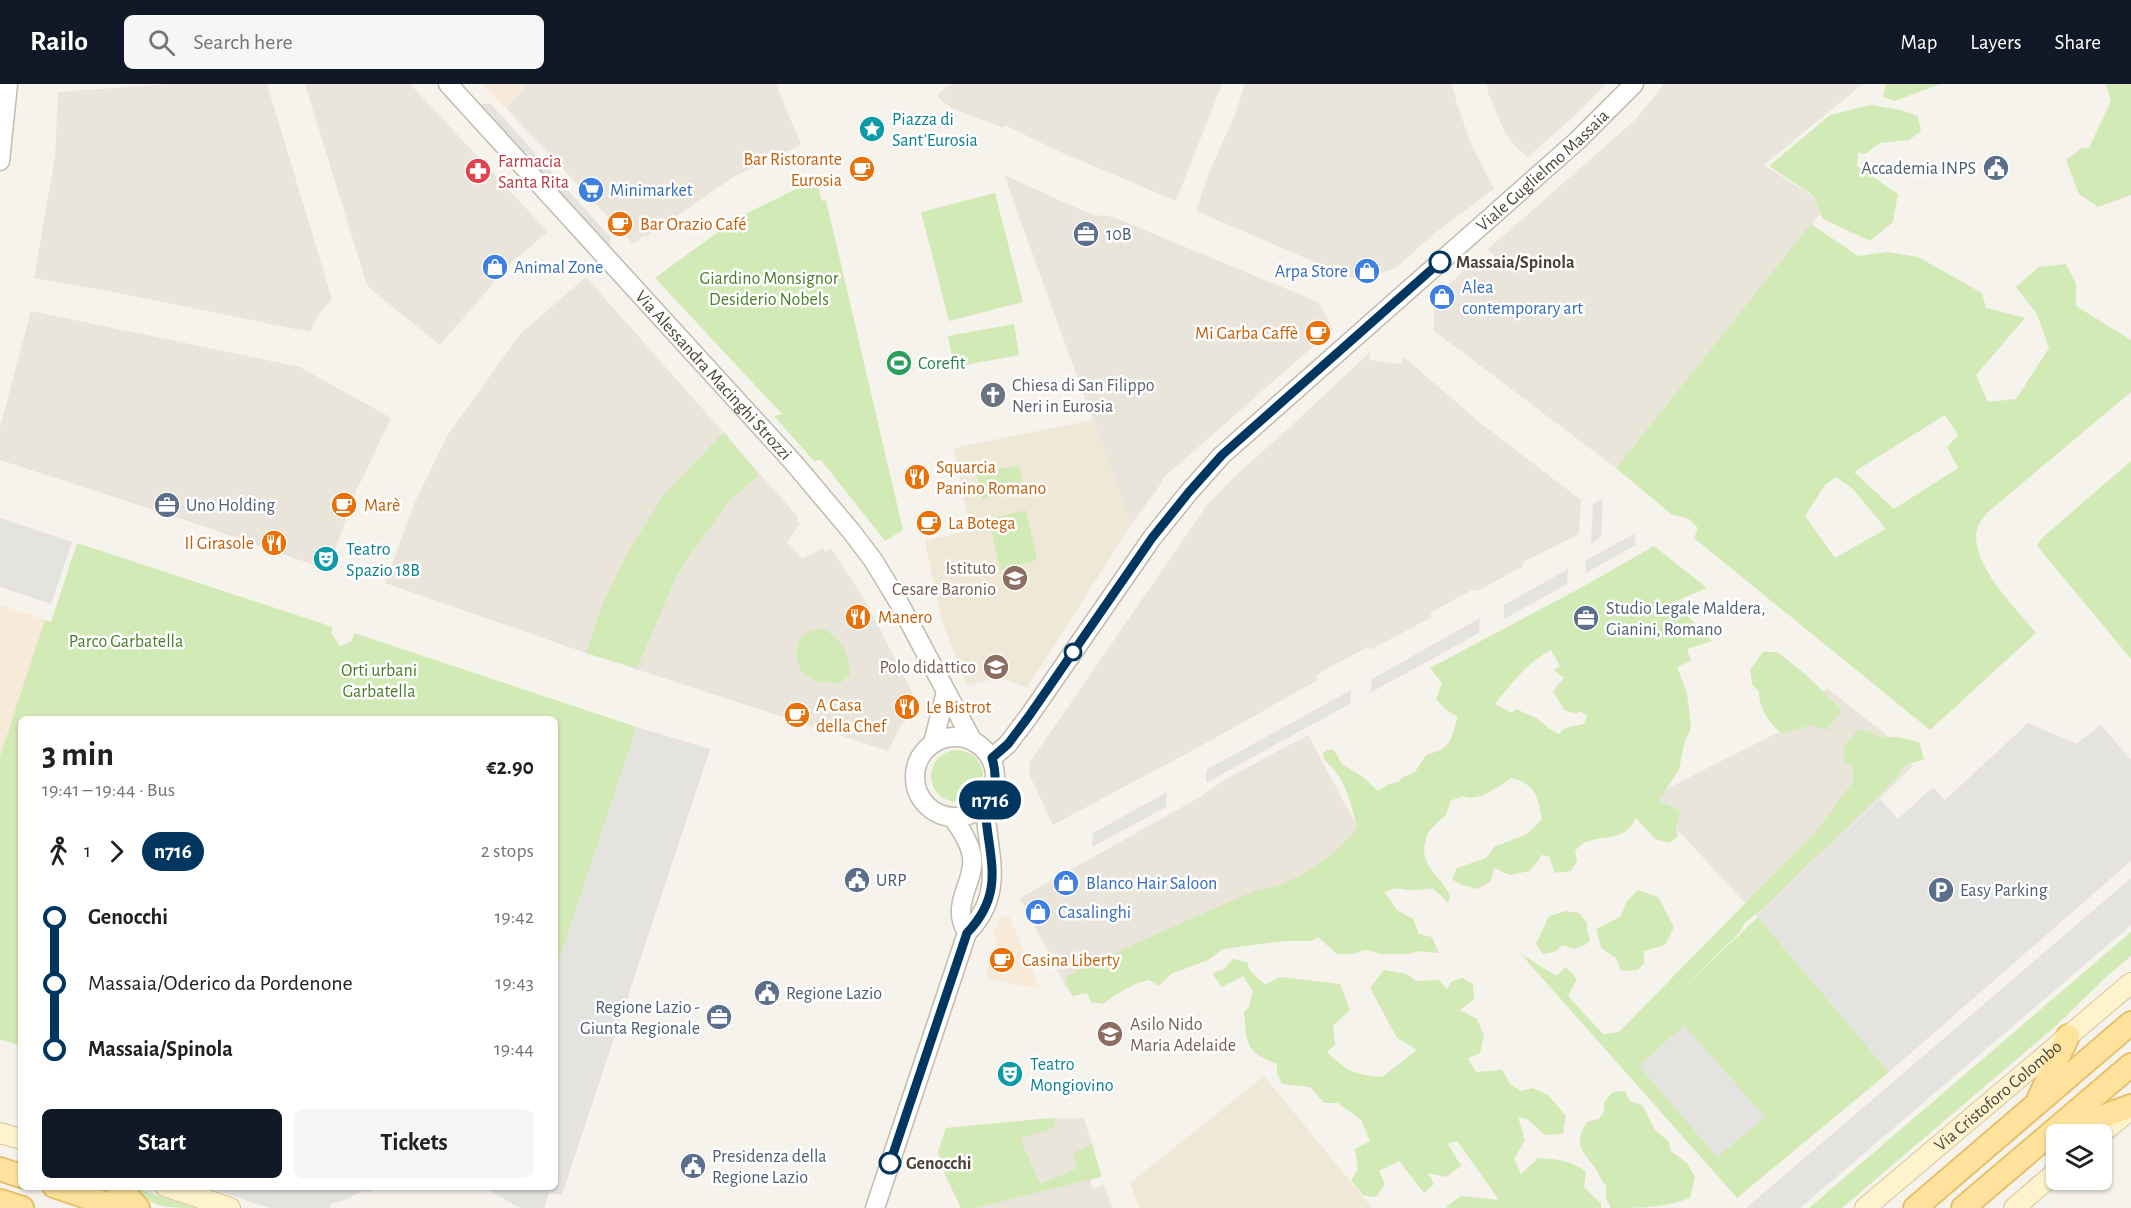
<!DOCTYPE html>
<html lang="en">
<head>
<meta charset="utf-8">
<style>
  body { margin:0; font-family:"Alegreya Sans",sans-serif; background:#f6f6f6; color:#202124; height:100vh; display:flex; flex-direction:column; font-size:22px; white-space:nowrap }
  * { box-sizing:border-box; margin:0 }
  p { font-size:20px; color:#757577 }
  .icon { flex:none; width:33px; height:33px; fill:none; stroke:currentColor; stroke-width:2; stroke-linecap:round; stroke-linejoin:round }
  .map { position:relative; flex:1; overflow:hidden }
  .details { position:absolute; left:18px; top:632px; width:540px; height:474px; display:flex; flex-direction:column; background:#fff; border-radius:9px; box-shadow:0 2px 4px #0004 }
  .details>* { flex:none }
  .badge { padding:0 12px; border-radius:20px; font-size:21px; line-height:39px }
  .tools { position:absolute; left:2046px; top:1040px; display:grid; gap:12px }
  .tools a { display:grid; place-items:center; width:66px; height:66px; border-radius:9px; background:#fff; box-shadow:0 2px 4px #0004; font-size:30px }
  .map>.badge { position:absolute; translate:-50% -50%; box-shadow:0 0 0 3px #fff }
  .legs { display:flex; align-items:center; gap:9px; height:66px; padding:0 24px; font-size:20px }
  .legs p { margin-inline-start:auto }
  .head { display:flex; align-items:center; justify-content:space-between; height:102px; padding:0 24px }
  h1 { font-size:33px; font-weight:700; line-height:45px }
  .primary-button { display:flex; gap:12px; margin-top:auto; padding:12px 24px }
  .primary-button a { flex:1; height:69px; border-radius:9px; background:#111827; color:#fff; font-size:24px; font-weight:700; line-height:69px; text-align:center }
  .primary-button a+a { background:#f6f6f6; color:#202124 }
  ul { padding:0 24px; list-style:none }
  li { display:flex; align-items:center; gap:21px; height:66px; font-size:22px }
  li i { display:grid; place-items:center; width:9px; height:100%; margin:0 8px; background:currentColor }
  li i::after { content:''; width:15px; height:15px; margin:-8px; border:4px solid; border-radius:50%; background:#fff }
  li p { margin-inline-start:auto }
  li:first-child i { background:linear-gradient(#0000 50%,currentColor 0) }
  li:last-child i { background:linear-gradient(currentColor 50%,#0000 0) }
  header { display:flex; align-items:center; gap:36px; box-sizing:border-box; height:84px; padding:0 30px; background:#111827; color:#fff }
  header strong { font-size:28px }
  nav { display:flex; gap:33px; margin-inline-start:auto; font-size:21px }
  .search { width:420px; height:54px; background:#f6f6f6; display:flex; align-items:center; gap:15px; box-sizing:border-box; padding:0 21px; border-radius:9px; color:#757577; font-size:22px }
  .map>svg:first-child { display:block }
  .residential { fill:#eae5da }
  .commercial { fill:#f7ead8 }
  .education { fill:#efe8d6 }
  .green { fill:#d2eab5; fill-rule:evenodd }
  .parking { fill:#e5e3e0 }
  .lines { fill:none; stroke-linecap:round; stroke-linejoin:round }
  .tertiary-casing { stroke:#c2bbae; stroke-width:21 }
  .secondary-casing { stroke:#d6c79b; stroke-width:22 }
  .primary-casing { stroke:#e6c16a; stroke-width:26 }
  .tertiary { stroke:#fff; stroke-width:18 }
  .secondary { stroke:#fff3cd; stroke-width:20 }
  .primary { stroke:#ffe39c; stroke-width:22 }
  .line-1-casing { stroke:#fff; stroke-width:14 }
  .line-1 { stroke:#00365f; stroke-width:9 }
  .stop-1-dot { fill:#fff; stroke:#00365f; stroke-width:3 }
  .labels { text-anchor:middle; stroke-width:5; stroke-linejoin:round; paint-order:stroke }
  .culture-label { font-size:18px; fill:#0d838f; stroke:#fff; text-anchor:start }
  .food-label { font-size:18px; fill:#c56008; stroke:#fff; text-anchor:start }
  .health-label { font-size:18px; fill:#be3a42; stroke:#fff; text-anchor:start }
  .service-label { font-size:18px; fill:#4e5e75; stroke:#fff; text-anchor:start }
  .street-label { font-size:18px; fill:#4b4439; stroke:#fff }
  .shop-label { font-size:18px; fill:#366cbe; stroke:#fff; text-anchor:start }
  .stop-label { font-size:18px; font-weight:bold; fill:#4b4439; stroke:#fff; text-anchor:start }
  .park-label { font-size:18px; fill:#4a7f2a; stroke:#fff }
  .leisure-label { font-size:18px; fill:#27864d; stroke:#fff; text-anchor:start }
  .worship-label { font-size:18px; fill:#5b616d; stroke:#fff; text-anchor:start }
  .education-label { font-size:18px; fill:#785e54; stroke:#fff; text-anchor:end }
</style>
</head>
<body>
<header>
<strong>Railo</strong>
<div class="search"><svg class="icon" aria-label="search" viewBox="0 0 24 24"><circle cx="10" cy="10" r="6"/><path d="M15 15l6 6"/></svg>Search here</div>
<nav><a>Map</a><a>Layers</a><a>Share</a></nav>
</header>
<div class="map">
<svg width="2131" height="1124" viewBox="0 0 2131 1124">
  <rect width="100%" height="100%" fill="#f6f3ec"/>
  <path class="residential" d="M169,0H267L332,215L319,230L310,248L113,208L34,194L55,73L58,8Z
    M305,0H410L548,148L512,178L440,261L373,207L367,201Z
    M527,0H776L801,61L735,92L646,153L644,151L633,160L506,24Z
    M952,0H1222L1176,117L1060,68L1005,41L1004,44L951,24L938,13V10Z
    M1245,0H1452L1457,20L1471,60L1494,105L1435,149L1396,184L1370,192L1359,186L1355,195L1319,180L1196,127L1210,86L1235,31Z
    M1487,0H1605L1583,24L1528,73L1517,64L1505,49L1488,9Z
    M1664,0H1863L1764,81L1827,121L1616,384L1434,247V214L1469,182L1479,188L1496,174L1488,165L1635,36Z
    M1004,91L1079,125L1097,132L1104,131L1118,135L1318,218L1333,245L1162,395L1163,397L1131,441Z
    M586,193L799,434L796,437L800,440L787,458L802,475L823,464L825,468L831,464L864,515L921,625L901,641L888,667L586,569L385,499L414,420L447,352L520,250Z
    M31,227L300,283L391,334L355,410L328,486L200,441L0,376V343Z
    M1370,268V276L1402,280L1403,272L1479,338L1581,416L1579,450L1523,478L1522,483L1477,507L1472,506L1430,529L1432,533L1370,566L1368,563L1328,584L1316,592L1318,596L1208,658L1053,741L1029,690L1030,678L1207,421L1235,392L1290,343Z
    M1827,604L1902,663L1899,667L1913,682L1758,833L1648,714L1801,637Z
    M1308,651L1371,768L1066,903L1020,814L1202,712L1222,697Z
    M1052,1034H1084L1101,1090L1100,1093L1091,1096V1100L1093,1104L1104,1101L1112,1124H961L944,1088L938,1068L946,1044Z"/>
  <path class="commercial" d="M483,0H527L506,24Z
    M0,521L45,536L0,672Z
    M1001,832H1009L1040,905L986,895L990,873L994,874L996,852L993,851Z"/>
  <path class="education" d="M1093,336L1131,441L1027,604L1008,596L997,594L967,602L941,535L925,457L970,446L954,364Z
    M1264,992L1372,1124H1139L1130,1099Z"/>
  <path class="green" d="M1886,0H1940L1895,17L1883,13Z
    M2106,0H2131V111L2098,123L2079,110L2066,76L2082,64H2089L2111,17Z
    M1871,21L1901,26L1918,32L1921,47L1909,56L1880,59L1865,70L1858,69L1857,82L1898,110L1893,138L1870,157L1823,135L1814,112L1769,82L1830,31Z
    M816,95L822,117L826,116L903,446L885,457L821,376L814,377L774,332L782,330L655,194L722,145L743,131Z
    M995,109L1023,218L949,237L921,128Z
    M1811,140L1858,172L1887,168L1918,173L1982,209L1986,224L2025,234L1976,291L1988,318L2016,315L2049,264L2037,230L2016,203L2039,183L2066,180L2076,199V222L2131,256V308L1988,428C1985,432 1981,436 1979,440C1963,474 2017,525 2036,549L1930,646L1694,454L1698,444L1689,435L1671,430L1616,384ZM1945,331L1958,351L1947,363L1958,384L1894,425L1854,388ZM1836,393L1852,404L1886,445L1835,474L1805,432L1825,401Z
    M1014,240L1019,271L954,283L948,252Z
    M724,348L759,391L730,416L690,471L676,493L637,584L586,569L602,521L630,464L664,411Z
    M2131,377V575L2037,462L2042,454Z
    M1019,381L1024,407L982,415L977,389Z
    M1026,426L1037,476L1000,486L989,435Z
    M77,459L333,543L331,549L340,562L351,558L354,549L637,643L555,889V634H21V962L0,955V672L45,536L51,538Z
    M1654,462L1707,504L1674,518L1712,557L1687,565L1691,577L1677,583L1687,609L1691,644L1684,660L1679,686L1660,714V718L1681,727L1676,742L1678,752L1670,759L1655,755L1636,734C1624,758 1606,750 1586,758C1582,759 1578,764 1575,767L1577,777L1571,787L1555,789L1549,772L1542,771L1530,787L1510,791L1494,784L1491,797L1478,805L1461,801L1452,795L1457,784L1486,774L1494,763L1527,750L1542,735C1538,713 1536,701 1512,694C1498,702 1479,719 1463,712L1450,717C1445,739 1444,730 1432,744C1425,751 1422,767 1426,776C1431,789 1445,799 1450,812L1448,819C1427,796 1433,808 1409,806C1395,805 1400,802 1385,808L1397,826L1413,835L1419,850L1432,853L1439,869L1419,867L1409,870H1381L1365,866L1352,870H1337L1318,853L1311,857H1284L1223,865L1208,876L1171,890L1159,902L1148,896C1130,901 1117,909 1103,920L1091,918L1087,909L1073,912L1066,902V893L1085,882L1254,807C1289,804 1338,772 1357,743C1351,720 1345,692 1324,676L1323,669L1327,666H1334L1342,680L1363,693L1378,707L1389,700L1398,698L1403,693L1415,688L1426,671C1452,664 1450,657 1458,633L1445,625L1436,615L1442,599L1430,584L1586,501ZM1551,566L1560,582L1554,586L1564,594L1553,607L1564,626L1575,629L1581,628L1587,632L1584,640L1565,644L1559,650L1549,645L1538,635L1516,625L1512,629L1495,620C1511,600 1527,578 1551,566Z
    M823,545C840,553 851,573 850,591L840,599C830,598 816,599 807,592C795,584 792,559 805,550C810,546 817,546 823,545Z
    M1763,568H1777L1804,589L1842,626L1827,646L1811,641L1782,650C1769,639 1759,625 1759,608L1752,600L1750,586Z
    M1859,645L1871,648L1881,654C1895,651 1905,655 1919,658L1924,675L1904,682L1899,691L1876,715L1766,821L1744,840L1739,849L1675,912L1758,833L1889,988L1737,1114L1520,869L1556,892L1566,883L1577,895L1568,912L1603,950L1619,948L1818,745L1854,696L1852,682L1843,677L1845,661Z
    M931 692a26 26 0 1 1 52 0a26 26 0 1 1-52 0Z
    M1638,806L1658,813L1674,843L1665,861L1644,867V879L1638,886L1621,887L1616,874L1601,864L1596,845L1620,833L1627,817Z
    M1566,827L1579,829L1587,839V847L1590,855L1587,860L1574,865L1562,861L1555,868L1543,870L1536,860L1549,832Z
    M2131,848V872L2107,892L2057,941L1842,1124H1809Z
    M1233,875L1247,878L1250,887L1265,901L1280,893L1340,900L1350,926L1333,942L1335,961L1327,968C1346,987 1356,991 1382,993L1417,966L1397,954L1370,904L1384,886L1407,890L1416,897L1439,896L1447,905L1452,897L1463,894L1473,900L1474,915L1460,926L1477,935L1484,952L1480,969L1468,974L1476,988L1502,986L1511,1001L1521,1007L1532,1004L1548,1011L1566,1032L1563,1050L1545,1051L1527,1035L1518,1033L1525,1056L1514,1075L1521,1090L1538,1074C1556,1075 1571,1076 1586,1088L1584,1103L1601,1120V1124H1447V1122L1461,1112L1499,1116L1457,1057L1448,1060L1461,1082L1446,1093L1428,1089L1434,1100L1424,1109L1399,1077L1379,1087L1385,1100L1376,1113L1364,1112L1351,1097L1358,1085L1355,1065L1370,1057L1361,1036L1338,1019H1324L1310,1003L1282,1000L1277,989V980C1245,968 1247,960 1244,928L1249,923L1253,907L1243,892L1222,903L1213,891L1216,887L1223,886Z
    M1625,1007L1630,1017L1642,1021L1655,1046L1668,1057L1671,1067L1687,1079L1695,1093L1690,1114C1664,1124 1639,1124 1611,1124L1606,1114V1102C1600,1095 1598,1087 1593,1081C1580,1064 1574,1059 1587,1038L1599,1035L1604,1028V1018L1613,1008Z
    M1052,1034L1056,1043L1020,1055L1040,1100L1078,1084L1073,1069L1092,1060L1101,1090L1100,1093L975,1124H961L944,1088L938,1068L946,1044Z
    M132,1103L195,1124C162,1124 156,1124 132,1103Z"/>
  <path class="parking" d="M476,20H491L611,154L609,165Z
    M1603,414L1601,453L1591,460L1593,420Z
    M0,434L72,458L51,520L0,503Z
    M1634,450L1636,461L1586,489L1585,477Z
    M1568,485L1567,500L1504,535V521Z
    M1480,534L1479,549L1370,609L1372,595Z
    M1351,606V619L1206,699V686Z
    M2028,639L2076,660L2101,641L2131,676V777L1889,988L1758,833L1880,715L1898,735L1933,703L1945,716Z
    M637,643L710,665L562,1111L549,1109L544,1124H520L483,1103L555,1102V889Z
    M1167,708L1166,723L1092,763L1093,749Z
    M2131,794V841L1800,1124H1746Z
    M1684,941L1765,1033L1717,1073L1639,982Z
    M205,1103H373L371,1108L363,1107L342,1117L330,1120V1124H270Z"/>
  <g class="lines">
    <g class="tertiary-casing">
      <g id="tertiary">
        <path id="s1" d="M448,0L793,378L851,447L873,476L898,517L972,656"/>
        <path d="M0,77L8,0"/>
        <circle cx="955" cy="693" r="40"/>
        <path d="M933,659L946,608"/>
        <path id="s2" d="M992,674L1008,660L1029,632L1152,454L1189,408L1222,371L1578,56L1634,0"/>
        <path d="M953,734C961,746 969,757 972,772C975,793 959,811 961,831C961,838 965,844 967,849"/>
        <path d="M875,1124L967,849C1007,808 987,770 985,721"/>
      </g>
    </g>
    <g class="secondary-casing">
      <g id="secondary">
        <path d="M0,1049L21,1055"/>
        <path d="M2101,1050L2131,1025"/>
        <path d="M165,1102L230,1124"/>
        <path id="s3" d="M1865,1124L2131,899"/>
        <path d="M2014,1124L2056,1088"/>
      </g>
    </g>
    <g class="primary-casing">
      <path id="primary" d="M2039,1014L2068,952
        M2059,1049L2131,1022
        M0,1085L21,1092
        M54,1102L119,1124
        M118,1102L138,1124
        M0,1117L22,1124
        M1915,1124L2131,939
        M1963,1124L2131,981"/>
    </g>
    <use href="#tertiary" class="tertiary"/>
    <use href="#secondary" class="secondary"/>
    <use href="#primary" class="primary"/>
  </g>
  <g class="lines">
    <g class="line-1-casing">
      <path id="line-1" d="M890,1079L967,849C1008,806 987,772 985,721C997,708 997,691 992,674L1008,660L1029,632L1152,454L1189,408L1222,371L1440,178"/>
    </g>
    <use href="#line-1" class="line-1"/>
  </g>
  <defs>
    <g id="sight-disc" transform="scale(1.35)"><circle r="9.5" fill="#0f9aa8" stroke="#fff"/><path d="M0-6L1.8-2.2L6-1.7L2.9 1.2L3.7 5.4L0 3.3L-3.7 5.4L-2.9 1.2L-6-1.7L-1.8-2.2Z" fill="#fff"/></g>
    <g id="civic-disc" transform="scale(1.35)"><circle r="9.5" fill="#5c6f8a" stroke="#fff"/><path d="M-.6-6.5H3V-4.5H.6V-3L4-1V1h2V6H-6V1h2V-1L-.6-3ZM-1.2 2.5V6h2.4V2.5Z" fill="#fff"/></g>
    <g id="cafe-disc" transform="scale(1.35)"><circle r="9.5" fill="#e8710a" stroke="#fff"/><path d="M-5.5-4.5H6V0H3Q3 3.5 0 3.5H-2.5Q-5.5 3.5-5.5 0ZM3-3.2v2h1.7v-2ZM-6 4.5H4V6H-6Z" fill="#fff"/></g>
    <g id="pharmacy-disc" transform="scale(1.35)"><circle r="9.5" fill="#e0444e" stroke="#fff"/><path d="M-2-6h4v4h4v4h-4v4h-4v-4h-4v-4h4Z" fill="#fff"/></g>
    <g id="supermarket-disc" transform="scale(1.35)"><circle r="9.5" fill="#3f7fe0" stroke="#fff"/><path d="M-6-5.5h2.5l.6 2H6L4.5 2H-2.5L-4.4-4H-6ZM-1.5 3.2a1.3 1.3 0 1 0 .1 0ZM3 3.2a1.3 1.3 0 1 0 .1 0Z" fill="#fff"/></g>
    <g id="office-disc" transform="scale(1.35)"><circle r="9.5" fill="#5c6f8a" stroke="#fff"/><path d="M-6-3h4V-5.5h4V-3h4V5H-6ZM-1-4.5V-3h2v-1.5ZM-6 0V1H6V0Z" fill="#fff"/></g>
    <g id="shop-disc" transform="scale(1.35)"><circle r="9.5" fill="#3f7fe0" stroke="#fff"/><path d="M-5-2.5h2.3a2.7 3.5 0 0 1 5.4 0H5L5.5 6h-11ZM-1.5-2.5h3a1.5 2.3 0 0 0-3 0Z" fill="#fff"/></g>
    <g id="stadium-disc" transform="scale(1.35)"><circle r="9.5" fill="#2e9e5b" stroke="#fff"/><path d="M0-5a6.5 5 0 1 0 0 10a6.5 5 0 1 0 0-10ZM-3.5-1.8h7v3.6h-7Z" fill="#fff"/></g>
    <g id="church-disc" transform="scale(1.35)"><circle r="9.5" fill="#6b7280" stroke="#fff"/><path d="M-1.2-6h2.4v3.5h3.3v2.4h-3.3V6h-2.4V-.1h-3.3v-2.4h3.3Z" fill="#fff"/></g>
    <g id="restaurant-disc" transform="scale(1.35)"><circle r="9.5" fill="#e8710a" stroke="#fff"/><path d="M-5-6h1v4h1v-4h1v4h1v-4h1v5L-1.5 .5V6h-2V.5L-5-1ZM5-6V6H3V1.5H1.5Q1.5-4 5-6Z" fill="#fff"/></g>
    <g id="theatre-disc" transform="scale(1.35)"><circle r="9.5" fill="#0f9aa8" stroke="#fff"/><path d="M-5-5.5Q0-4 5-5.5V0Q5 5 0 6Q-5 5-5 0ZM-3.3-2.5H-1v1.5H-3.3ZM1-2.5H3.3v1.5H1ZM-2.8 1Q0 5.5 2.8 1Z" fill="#fff"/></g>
    <g id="school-disc" transform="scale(1.35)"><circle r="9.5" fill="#8d6e63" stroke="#fff"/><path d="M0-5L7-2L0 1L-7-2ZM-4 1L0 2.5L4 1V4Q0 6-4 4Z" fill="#fff"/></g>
    <g id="university-disc" transform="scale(1.35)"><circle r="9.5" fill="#8d6e63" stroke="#fff"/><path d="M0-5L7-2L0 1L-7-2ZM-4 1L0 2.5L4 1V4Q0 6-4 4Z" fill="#fff"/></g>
    <g id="parking-disc" transform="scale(1.35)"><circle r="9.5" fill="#5c6f8a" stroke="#fff"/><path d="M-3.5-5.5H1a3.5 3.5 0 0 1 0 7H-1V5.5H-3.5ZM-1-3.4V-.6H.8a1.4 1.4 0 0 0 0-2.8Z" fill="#fff"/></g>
  </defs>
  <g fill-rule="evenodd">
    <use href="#sight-disc" x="872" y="45"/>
    <use href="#civic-disc" x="1996" y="84"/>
    <use href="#cafe-disc" x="862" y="85"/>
    <use href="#pharmacy-disc" x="478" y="87"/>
    <use href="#supermarket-disc" x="591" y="106"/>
    <use href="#cafe-disc" x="620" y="140"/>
    <use href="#office-disc" x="1086" y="150"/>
    <use href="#shop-disc" x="495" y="183"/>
    <use href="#shop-disc" x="1367" y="187"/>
    <use href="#shop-disc" x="1442" y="213"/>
    <use href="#cafe-disc" x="1318" y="249"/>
    <use href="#stadium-disc" x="899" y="279"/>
    <use href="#church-disc" x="993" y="311"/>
    <use href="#restaurant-disc" x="917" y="393"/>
    <use href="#office-disc" x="167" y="421"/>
    <use href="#cafe-disc" x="344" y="421"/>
    <use href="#cafe-disc" x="929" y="439"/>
    <use href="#restaurant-disc" x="274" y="459"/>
    <use href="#theatre-disc" x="326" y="475"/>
    <use href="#school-disc" x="1015" y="494"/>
    <use href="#restaurant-disc" x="858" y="533"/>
    <use href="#office-disc" x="1586" y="534"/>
    <use href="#university-disc" x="996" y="583"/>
    <use href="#restaurant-disc" x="907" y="623"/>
    <use href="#cafe-disc" x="797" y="631"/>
    <use href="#civic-disc" x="857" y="796"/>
    <use href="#shop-disc" x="1066" y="799"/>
    <use href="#parking-disc" x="1941" y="806"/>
    <use href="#shop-disc" x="1038" y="828"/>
    <use href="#cafe-disc" x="1002" y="876"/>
    <use href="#civic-disc" x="767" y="909"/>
    <use href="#office-disc" x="719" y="933"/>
    <use href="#school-disc" x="1110" y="950"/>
    <use href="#theatre-disc" x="1010" y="990"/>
    <use href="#civic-disc" x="693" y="1082"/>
  </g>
  <g class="stop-1-dot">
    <circle cx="1440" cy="178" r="10"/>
    <circle cx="1073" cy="568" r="8"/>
    <circle cx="890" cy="1079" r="10"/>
  </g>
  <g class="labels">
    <g class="culture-label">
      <text x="892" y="41">Piazza di<tspan x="892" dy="21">Sant'Eurosia</tspan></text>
      <text x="346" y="471">Teatro<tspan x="346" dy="21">Spazio 18B</tspan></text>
      <text x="1030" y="986">Teatro<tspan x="1030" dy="21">Mongiovino</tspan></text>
    </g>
    <g class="food-label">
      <text x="842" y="81" text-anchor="end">Bar Ristorante<tspan x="842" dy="21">Eurosia</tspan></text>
      <text x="640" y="146">Bar Orazio Café</text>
      <text x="1298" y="255" text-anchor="end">Mi Garba Caffè</text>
      <text x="936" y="389">Squarcia<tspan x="936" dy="21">Panino Romano</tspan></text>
      <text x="364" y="427">Marè</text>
      <text x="948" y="445">La Botega</text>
      <text x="254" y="465" text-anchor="end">Il Girasole</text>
      <text x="878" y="539">Manero</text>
      <text x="816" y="627">A Casa<tspan x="816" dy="21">della Chef</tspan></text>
      <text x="926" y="629">Le Bistrot</text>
      <text x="1022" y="882">Casina Liberty</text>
    </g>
    <g class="health-label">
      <text x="498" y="83">Farmacia<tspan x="498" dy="21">Santa Rita</tspan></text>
    </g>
    <g class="service-label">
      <text x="1976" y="90" text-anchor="end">Accademia INPS</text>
      <text x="1106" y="156">10B</text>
      <text x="186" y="427">Uno Holding</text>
      <text x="1606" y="530">Studio Legale Maldera,<tspan x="1606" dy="21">Gianini, Romano</tspan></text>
      <text x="876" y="802">URP</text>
      <text x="1960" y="812">Easy Parking</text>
      <text x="786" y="915">Regione Lazio</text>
      <text x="700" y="929" text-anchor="end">Regione Lazio -<tspan x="700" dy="21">Giunta Regionale</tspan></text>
      <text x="712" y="1078">Presidenza della<tspan x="712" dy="21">Regione Lazio</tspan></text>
    </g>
    <g class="street-label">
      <text dy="6" stroke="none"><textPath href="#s2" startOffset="810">Viale Guglielmo Massaia</textPath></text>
      <text dy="6" stroke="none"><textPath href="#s1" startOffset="394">Via Alessandra Macinghi Strozzi</textPath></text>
      <text dy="6" stroke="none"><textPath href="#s3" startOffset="174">Via Cristoforo Colombo</textPath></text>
    </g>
    <g class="shop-label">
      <text x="610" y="112">Minimarket</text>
      <text x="514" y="189">Animal Zone</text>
      <text x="1348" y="193" text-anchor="end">Arpa Store</text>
      <text x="1462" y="209">Alea<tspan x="1462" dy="21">contemporary art</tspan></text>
      <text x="1086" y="805">Blanco Hair Saloon</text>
      <text x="1058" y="834">Casalinghi</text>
    </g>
    <g class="stop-label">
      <text x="1456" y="184">Massaia/Spinola</text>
      <text x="906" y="1085">Genocchi</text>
    </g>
    <g class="park-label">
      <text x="769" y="200">Giardino Monsignor<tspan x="769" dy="21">Desiderio Nobels</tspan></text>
      <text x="126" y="563">Parco Garbatella</text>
      <text x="379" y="592">Orti urbani<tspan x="379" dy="21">Garbatella</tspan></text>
    </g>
    <g class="leisure-label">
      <text x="918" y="285">Corefit</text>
    </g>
    <g class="worship-label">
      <text x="1012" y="307">Chiesa di San Filippo<tspan x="1012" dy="21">Neri in Eurosia</tspan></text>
    </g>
    <g class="education-label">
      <text x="996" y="490">Istituto<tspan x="996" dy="21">Cesare Baronio</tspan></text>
      <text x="976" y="589">Polo didattico</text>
      <text x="1130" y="946" text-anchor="start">Asilo Nido<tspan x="1130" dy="21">Maria Adelaide</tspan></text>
    </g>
  </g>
</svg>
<div class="tools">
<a><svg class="icon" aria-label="layers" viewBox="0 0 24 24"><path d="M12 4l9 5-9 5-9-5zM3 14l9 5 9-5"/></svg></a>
</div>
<b class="badge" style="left:990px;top:716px;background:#00365f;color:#fff">n716</b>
<section class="details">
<div class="head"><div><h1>3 min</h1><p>19:41 – 19:44 · Bus</p></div><b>€2.90</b></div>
<div class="legs"><svg class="icon" aria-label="walk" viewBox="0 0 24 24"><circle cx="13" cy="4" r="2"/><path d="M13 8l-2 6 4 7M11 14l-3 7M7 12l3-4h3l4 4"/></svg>1<svg class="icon" aria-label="forward" viewBox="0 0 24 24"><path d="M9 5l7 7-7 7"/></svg><b class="badge" style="background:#00365f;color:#fff">n716</b><p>2 stops</p></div>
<ul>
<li><i style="color:#00365f"></i><b>Genocchi</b><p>19:42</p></li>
<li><i style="color:#00365f"></i><span>Massaia/Oderico da Pordenone</span><p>19:43</p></li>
<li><i style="color:#00365f"></i><b>Massaia/Spinola</b><p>19:44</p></li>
</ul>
<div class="primary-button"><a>Start</a><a>Tickets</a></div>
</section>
</div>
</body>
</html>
